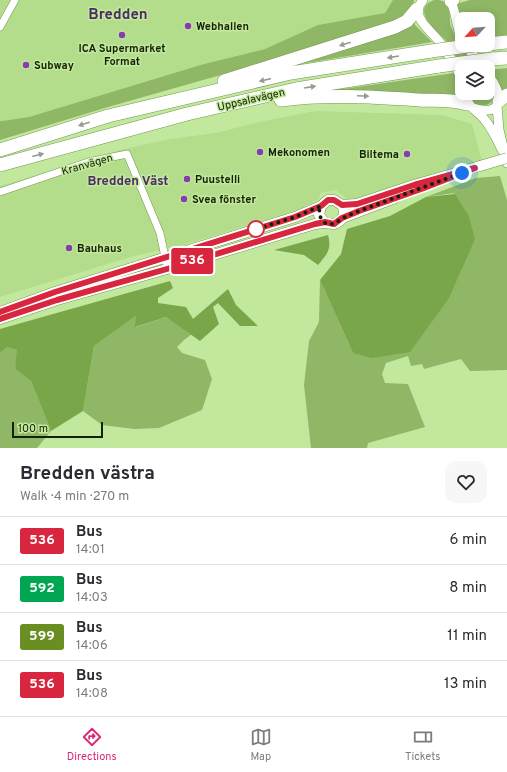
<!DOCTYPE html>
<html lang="en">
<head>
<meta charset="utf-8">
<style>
  body { margin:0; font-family:Overpass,sans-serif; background:#f7f7f7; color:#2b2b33; height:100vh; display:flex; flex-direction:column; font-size:15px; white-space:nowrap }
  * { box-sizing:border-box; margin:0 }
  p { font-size:13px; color:#7c7c81 }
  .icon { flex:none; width:22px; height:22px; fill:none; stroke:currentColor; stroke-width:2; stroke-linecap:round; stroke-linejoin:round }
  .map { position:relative; height:448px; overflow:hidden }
  .panel { display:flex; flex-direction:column; background:#fff; flex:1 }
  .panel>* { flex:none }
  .badge { padding:0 8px; border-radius:3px; font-size:14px; line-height:26px }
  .needle { width:26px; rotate:244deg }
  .controls { position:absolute; left:455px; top:12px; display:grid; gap:8px }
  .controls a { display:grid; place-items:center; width:40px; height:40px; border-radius:8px; background:#fff; box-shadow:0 2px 10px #0003; font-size:20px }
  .scale { position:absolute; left:12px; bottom:10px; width:91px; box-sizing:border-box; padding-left:4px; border:2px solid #152205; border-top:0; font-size:11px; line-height:14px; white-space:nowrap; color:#152205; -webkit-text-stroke:3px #c2e89d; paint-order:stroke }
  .you { position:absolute; width:20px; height:20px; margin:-10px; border:3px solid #fff; border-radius:50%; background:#1a73e8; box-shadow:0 0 0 6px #1a73e833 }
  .map>.badge { position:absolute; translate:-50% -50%; box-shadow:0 0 0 2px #fff }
  .round { display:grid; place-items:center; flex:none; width:42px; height:42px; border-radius:12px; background:#f7f7f7 }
  .headline { display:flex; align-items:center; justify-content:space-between; height:68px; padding:0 20px }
  h1 { font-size:19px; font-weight:700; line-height:30px }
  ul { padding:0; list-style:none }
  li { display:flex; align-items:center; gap:12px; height:48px; padding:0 20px; border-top:1px solid #e1e1e2 }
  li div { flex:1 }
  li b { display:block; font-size:15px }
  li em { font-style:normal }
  li .badge { min-width:44px; font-weight:700; text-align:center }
  .tabs { display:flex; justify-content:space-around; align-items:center; height:56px; border-top:1px solid #e1e1e2; background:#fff; font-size:11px; color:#7c7c81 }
  .tabs a { display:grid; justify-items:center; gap:2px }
  .tabs .current { color:#db2777 }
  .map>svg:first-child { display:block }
  .built { fill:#b3dc8b }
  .green { fill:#8fb766 }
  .forest { fill:#7aa64a }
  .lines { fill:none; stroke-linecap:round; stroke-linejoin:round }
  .minor-casing { stroke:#749750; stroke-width:8 }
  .tertiary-casing { stroke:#749750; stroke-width:10 }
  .secondary-casing { stroke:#749750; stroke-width:11 }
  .motorway-casing { stroke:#749750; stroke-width:14 }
  .minor { stroke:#fff; stroke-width:7 }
  .tertiary { stroke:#fff; stroke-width:9 }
  .secondary { stroke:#fff; stroke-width:10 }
  .motorway { stroke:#fff; stroke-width:13 }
  .secondary-bridge-casing { stroke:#749750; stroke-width:11; stroke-linecap:butt }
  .motorway-bridge-casing { stroke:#749750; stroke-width:14; stroke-linecap:butt }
  .secondary-bridge { stroke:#fff; stroke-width:10 }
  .motorway-bridge { stroke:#fff; stroke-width:13 }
  .oneway { fill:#969c8e }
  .line-casing { stroke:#fff; stroke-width:9 }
  .line { stroke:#d7263d; stroke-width:6 }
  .walk { stroke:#152205; stroke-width:4; stroke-dasharray:0 7.2 }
  .poi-dot { fill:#853db0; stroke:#c2e89d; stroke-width:1.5 }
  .stop-dot { fill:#fff; stroke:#d7263d; stroke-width:2 }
  .labels { text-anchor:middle; stroke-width:3; stroke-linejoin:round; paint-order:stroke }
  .poi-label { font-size:11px; font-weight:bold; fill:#152205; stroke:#c2e89d; text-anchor:start }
  .street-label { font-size:11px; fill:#152205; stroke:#c2e89d }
  .quarter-label { font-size:13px; font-weight:bold; fill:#4c2a62; stroke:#c2e89d }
  .district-label { font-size:15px; font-weight:bold; fill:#4c2a62; stroke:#c2e89d }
</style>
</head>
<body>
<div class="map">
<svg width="507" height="448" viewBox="0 0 507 448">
  <rect width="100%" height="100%" fill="#c2e89d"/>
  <path class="built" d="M0,0H393L385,13L318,25L265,49L204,64L29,117L2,121H0Z
    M315,111L442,115L472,124L482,161L356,200H348L336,190L320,193L319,199L298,210L183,245L134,256L0,297V186L120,150L170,139L216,133L259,122Z"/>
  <path class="green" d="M393,0H414L412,10L404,19L295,54L108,107L0,140V121H2L29,117L204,64L265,49L318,25L385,13Z
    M434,0C440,0 444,0 447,5C452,12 448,20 451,27C457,41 467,55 476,67L462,68C457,60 453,49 446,41C438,32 409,10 434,0Z
    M470,0H507V35L488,37V19H462V33L456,4Z
    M414,19L415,25L432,42L282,67Z
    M507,68V92L504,94L498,81L488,70Z
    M454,73L458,81L459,95L329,91Z
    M488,80L494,88V99C486,110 471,107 469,93H488Z
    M500,176L507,200V370L470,371L461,359L424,369L422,364L411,366L408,356L386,363L382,374L385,383L408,384L425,427L368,443L367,448H311L304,385L309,341L319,322L320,280L353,353L468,214L454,193L426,197L476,178Z
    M136,316V327L166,317L192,334L184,340L177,347L182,353L205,360L212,379L202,410L159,428L134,429L102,425L83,411L94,346Z
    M7,347L18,350L15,369L31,381L51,431L37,448H0V353Z"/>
  <path class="forest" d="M455,194L468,214L475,239L449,298L410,352L372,358L353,353L320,280L341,254L347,229L390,216L426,197Z
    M328,235C332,250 327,254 318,265L304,255L274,250Z
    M170,281L173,288L158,298V303L186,307L193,319L228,289L236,305L258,326H240L218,303L213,307L219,324L200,341L166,317L135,327L136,316L94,346L83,411L51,431L31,381L15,369L17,350L7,347L0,353V329Z"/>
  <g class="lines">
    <g class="minor-casing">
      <path id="minor" d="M0,27L15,0
        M0,192L88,162L127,154L160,233L166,262"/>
    </g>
    <g class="tertiary-casing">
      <path id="tertiary" d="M423,0L417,9C419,23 430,30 438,40C447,52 457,66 462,81
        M450,0C457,12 455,26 462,38
        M466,45L482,67
        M465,93C467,108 476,109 485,120C492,129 497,139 502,150
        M497,106L499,130L507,163
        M473,108C504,118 504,94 488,75"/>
    </g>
    <g class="secondary-casing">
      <path id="secondary" d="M342,205L357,204L414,185L480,166
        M342,218L395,198
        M0,312L55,292L295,217L321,206L328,200H334L342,205C346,213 344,221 334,224L325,223L319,215L321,206
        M0,319L57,300L167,269L315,224L325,223"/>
    </g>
    <g class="motorway-casing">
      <path id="motorway" d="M451,1L453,0
        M488,44L507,42
        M492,59L507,58
        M224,81L395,27L407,21L417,9
        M281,100C327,94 372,97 419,100C435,101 451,99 467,104
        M499,101L507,95
        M0,150L108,116L291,73L431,51
        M0,165L187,114L296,89L439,66"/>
    </g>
    <use href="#minor" class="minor"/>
    <use href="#tertiary" class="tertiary"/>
    <use href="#secondary" class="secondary"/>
    <use href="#motorway" class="motorway"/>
    <g class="secondary-bridge-casing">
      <path id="secondary-bridge" d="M480,166L507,158"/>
    </g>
    <g class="motorway-bridge-casing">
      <path id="motorway-bridge" d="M431,51L475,45
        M439,66L492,59"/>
    </g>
    <use href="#secondary-bridge" class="secondary-bridge"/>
    <use href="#motorway-bridge" class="motorway-bridge"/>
  </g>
  <defs><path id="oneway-solid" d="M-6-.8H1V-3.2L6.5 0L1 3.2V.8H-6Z"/></defs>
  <g class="oneway">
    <use href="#oneway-solid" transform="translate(345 44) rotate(163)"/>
    <use href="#oneway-solid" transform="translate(393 57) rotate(171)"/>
    <use href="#oneway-solid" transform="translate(265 80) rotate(167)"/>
    <use href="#oneway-solid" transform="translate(310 87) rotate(-9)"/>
    <use href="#oneway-solid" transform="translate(363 96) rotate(2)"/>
    <use href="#oneway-solid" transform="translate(84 124) rotate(163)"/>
    <use href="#oneway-solid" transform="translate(38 155) rotate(-15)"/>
  </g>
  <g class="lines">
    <g class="line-casing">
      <path id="line" d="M0,312L55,292L295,217L321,206L328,200H334L342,205L357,204L414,185L475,168L424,188L359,211L342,218L334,224L325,222L315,224L167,269L57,300L0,319"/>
    </g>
    <use href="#line" class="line"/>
    <path class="walk" d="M256,229L250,231L295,217L321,206C319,210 318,214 321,218C328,231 337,221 345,217C349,215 354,213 359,211L462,173"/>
  </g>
  <g class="poi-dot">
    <circle cx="188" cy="26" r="4"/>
    <circle cx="122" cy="35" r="4"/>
    <circle cx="26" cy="65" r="4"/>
    <circle cx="260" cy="152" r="4"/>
    <circle cx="407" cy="154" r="4"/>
    <circle cx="187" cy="179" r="4"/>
    <circle cx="184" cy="199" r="4"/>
    <circle cx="69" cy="248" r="4"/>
  </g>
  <circle class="stop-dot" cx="256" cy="229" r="8"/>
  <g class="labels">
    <g class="poi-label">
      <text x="196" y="30">Webhallen</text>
      <text x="122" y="52" text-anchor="middle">ICA Supermarket<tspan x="122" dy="13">Format</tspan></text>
      <text x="34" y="69">Subway</text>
      <text x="268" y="156">Mekonomen</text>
      <text x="399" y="158" text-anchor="end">Biltema</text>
      <text x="195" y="183">Puustelli</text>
      <text x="192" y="203">Svea fönster</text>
      <text x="77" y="252">Bauhaus</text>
    </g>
    <g class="street-label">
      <text transform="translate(251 99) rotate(-13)" y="4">Uppsalavägen</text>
      <text transform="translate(87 164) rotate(-16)" y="4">Kranvägen</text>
    </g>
    <g class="quarter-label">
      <text x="128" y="185">Bredden Väst</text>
    </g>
    <g class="district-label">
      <text x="118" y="19">Bredden</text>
    </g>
  </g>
</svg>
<div class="controls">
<a><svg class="needle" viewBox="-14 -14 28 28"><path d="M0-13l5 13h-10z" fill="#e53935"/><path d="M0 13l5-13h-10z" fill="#7c7c81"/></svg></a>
<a><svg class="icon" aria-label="layers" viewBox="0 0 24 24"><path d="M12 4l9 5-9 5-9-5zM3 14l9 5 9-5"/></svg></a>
</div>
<div class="scale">100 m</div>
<div class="you" style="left:462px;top:173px"></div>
<b class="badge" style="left:192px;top:261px;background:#d7263d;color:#fff">536</b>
</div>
<section class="panel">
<div class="headline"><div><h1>Bredden västra</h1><p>Walk · 4 min · 270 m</p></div><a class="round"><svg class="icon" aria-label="heart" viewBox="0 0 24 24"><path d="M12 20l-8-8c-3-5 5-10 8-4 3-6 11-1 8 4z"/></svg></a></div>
<ul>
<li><span class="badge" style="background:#d7263d;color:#fff">536</span><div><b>Bus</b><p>14:01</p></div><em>6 min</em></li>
<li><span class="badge" style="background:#00a651;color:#fff">592</span><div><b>Bus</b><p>14:03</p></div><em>8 min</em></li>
<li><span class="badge" style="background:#6b8e23;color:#fff">599</span><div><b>Bus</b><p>14:06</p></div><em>11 min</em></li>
<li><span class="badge" style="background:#d7263d;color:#fff">536</span><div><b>Bus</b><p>14:08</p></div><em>13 min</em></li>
</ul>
</section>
<nav class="tabs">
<a class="current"><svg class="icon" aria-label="directions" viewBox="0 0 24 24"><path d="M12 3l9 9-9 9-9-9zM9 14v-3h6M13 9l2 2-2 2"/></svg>Directions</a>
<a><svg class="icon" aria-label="map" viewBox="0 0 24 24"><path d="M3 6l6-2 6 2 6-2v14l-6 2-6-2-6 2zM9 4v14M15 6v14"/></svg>Map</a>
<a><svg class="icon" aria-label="tickets" viewBox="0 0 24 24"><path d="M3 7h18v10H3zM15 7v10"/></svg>Tickets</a>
</nav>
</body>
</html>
